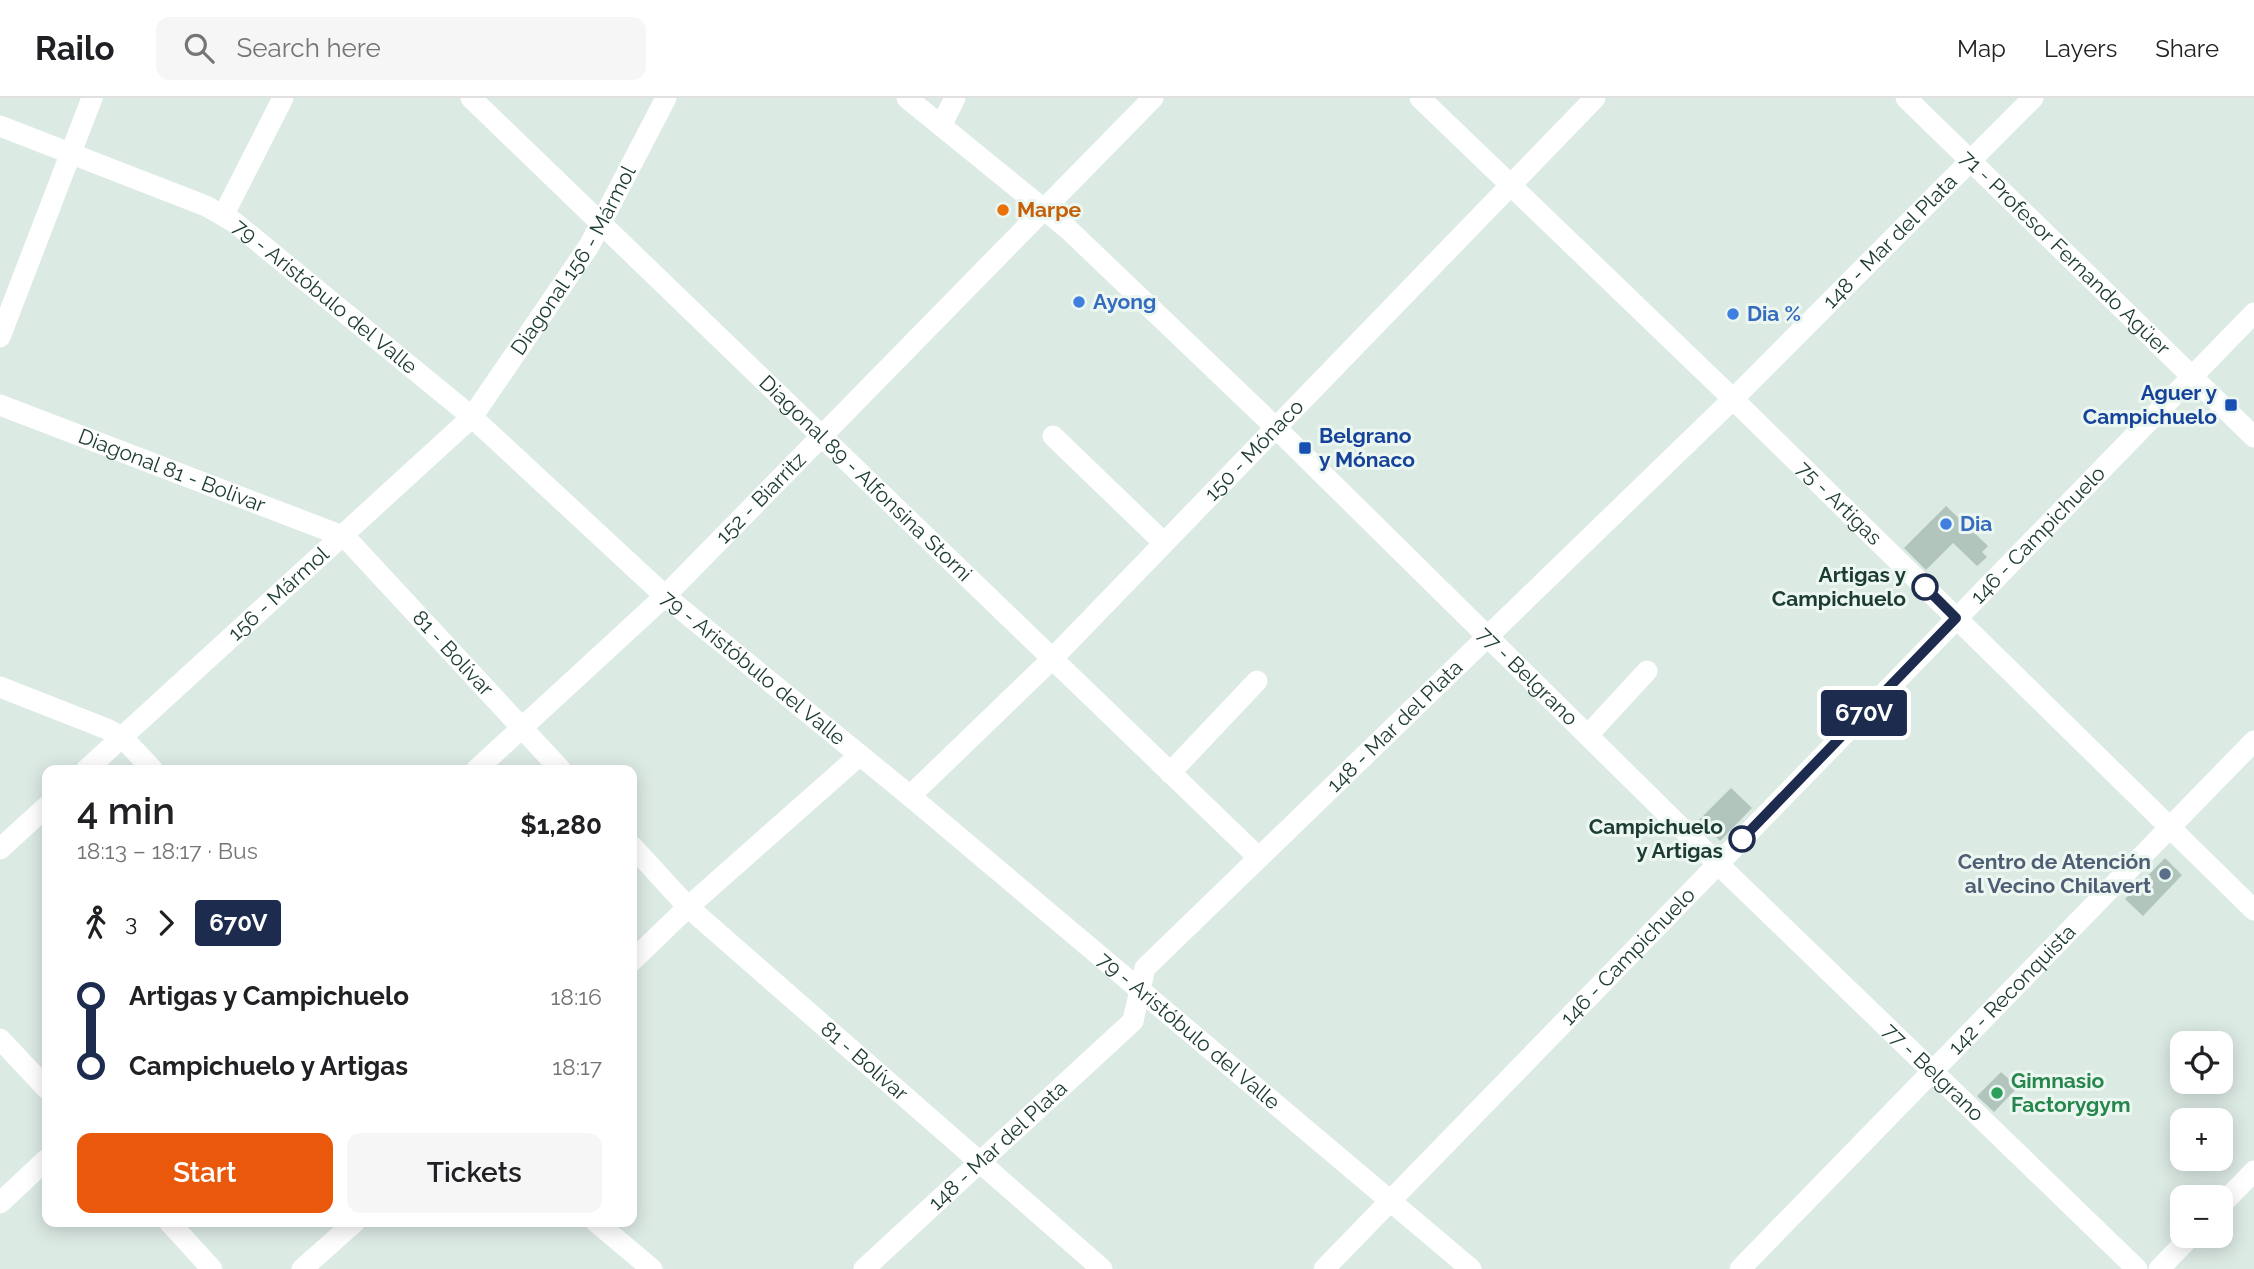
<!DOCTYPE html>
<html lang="en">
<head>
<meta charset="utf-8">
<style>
  body { margin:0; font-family:Raleway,sans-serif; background:#f6f6f6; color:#202124; height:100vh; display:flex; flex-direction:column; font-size:26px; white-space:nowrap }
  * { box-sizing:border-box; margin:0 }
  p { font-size:23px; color:#757577 }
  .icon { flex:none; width:38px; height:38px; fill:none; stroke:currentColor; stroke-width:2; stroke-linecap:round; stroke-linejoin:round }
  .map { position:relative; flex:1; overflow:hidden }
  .drawer { position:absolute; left:42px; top:667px; width:595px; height:462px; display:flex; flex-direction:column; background:#fff; border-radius:14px; box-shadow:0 4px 18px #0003 }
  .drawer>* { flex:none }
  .badge { padding:0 14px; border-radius:5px; font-size:24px; line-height:46px }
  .tools { position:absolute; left:2170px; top:933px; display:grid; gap:14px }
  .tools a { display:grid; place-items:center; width:63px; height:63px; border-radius:14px; background:#fff; box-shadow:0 4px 18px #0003; font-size:35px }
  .map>.badge { position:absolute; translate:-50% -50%; box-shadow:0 0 0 4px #fff }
  .legs { display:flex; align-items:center; gap:10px; height:77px; padding:0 35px; font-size:23px }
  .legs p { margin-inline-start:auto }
  .head { display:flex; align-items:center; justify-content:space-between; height:119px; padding:0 35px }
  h1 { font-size:38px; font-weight:600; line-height:52px }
  .action { display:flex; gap:14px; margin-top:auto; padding:14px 35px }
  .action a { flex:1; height:80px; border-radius:14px; background:#ea580c; color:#fff; font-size:28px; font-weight:600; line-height:80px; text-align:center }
  .action a+a { background:#f6f6f6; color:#202124 }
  ul { padding:0 35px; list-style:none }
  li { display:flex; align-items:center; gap:24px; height:70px; font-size:26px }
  li i { display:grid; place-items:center; width:10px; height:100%; margin:0 9px; background:currentColor }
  li i::after { content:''; width:18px; height:18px; margin:-9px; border:5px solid; border-radius:50%; background:#fff }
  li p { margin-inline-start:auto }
  li:first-child i { background:linear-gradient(#0000 50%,currentColor 0) }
  li:last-child i { background:linear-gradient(currentColor 50%,#0000 0) }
  header { display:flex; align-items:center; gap:42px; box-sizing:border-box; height:98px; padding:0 35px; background:#fff; border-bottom:2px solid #e0e0e0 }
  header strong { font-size:33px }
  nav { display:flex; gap:38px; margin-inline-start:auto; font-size:24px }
  .search { width:490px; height:63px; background:#f6f6f6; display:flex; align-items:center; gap:18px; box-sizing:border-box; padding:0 24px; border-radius:14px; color:#757577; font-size:26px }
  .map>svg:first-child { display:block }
  .building { fill:#b1c5bd }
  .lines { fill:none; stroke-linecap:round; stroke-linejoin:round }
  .minor { stroke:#fff; stroke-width:21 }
  .line-1-casing { stroke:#fff; stroke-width:16 }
  .line-1 { stroke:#1d2b4f; stroke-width:10 }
  .food-dot { fill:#e8710a; stroke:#ecf7f1; stroke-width:2.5 }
  .shop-dot { fill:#3f7fe0; stroke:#ecf7f1; stroke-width:2.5 }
  .transit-dot { fill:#1a4fb4; stroke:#ecf7f1; stroke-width:2.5 }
  .stop-1-dot { fill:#fff; stroke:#1d2b4f; stroke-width:3.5 }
  .service-dot { fill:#5c6f8a; stroke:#ecf7f1; stroke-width:2.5 }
  .leisure-dot { fill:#2e9e5b; stroke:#ecf7f1; stroke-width:2.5 }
  .labels { text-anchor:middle; stroke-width:6; stroke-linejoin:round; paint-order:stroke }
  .food-label { font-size:21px; font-weight:bold; fill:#c56008; stroke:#ecf7f1; text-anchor:start }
  .street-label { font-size:21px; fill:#1c3b33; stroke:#ecf7f1 }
  .shop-label { font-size:21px; font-weight:bold; fill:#366cbe; stroke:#ecf7f1; text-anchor:start }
  .transit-label { font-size:21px; font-weight:bold; fill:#164399; stroke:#ecf7f1; text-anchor:end }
  .stop-label { font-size:21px; font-weight:bold; fill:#1c3b33; stroke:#ecf7f1; text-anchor:end }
  .service-label { font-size:21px; font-weight:bold; fill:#4e5e75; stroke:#ecf7f1; text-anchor:end }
  .leisure-label { font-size:21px; font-weight:bold; fill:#27864d; stroke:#ecf7f1; text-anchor:start }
</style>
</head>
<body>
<header>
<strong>Railo</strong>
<div class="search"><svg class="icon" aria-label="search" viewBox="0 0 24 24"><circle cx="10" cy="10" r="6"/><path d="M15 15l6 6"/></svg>Search here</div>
<nav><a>Map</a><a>Layers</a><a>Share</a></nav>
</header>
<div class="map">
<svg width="2254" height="1171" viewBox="0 0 2254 1171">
  <rect width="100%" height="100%" fill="#dceae4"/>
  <path class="building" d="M1946,408L1988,448L1982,454L1987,459L1977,468L1953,445L1926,472L1904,450Z
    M1731,690L1752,710L1720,743L1699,722Z
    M2165,760L2182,777L2143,818L2125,801Z
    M2001,974L2018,989L1994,1014L1977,998Z"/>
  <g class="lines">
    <g class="minor">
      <path id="s1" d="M471,0L1259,760"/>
      <path id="s2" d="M907,0L1068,131L1275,329L1718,766L2137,1171"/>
      <path id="s3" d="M1420,0L1733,301L2254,812"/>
      <path id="s4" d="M1906,0L2254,339"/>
      <path id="s5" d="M0,28L206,108L234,124L472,319L665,498L910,698L1471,1171"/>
      <path d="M941,28L955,0"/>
      <path d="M224,116L283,0"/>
      <path d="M0,239L92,0"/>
      <path id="s6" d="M0,307L345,439L561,672"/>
      <path d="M1053,338L1163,444"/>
      <path d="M0,589L107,631L122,639L153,672"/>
      <path d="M1588,637L1647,573"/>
      <path id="s7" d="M86,672L472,319L589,148L666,0"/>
      <path id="s8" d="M476,672L665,498L1153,0"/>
      <path d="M1170,675L1257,583"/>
      <path id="s9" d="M910,698L1051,562L1595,0"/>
      <path id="s10" d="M632,748L688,809L1102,1171"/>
      <path d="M0,751L47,708"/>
      <path d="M632,863L688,809L860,657"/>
      <path d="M0,941L47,991"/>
      <path d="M0,1105L47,1061"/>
      <path d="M2221,1107L2254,1073"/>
      <path d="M169,1124L212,1171"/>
      <path d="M596,1124L652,1171"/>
      <path d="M302,1171L355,1124"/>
      <path id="s11" d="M864,1171L1133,923L1145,870L1733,301L2033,0"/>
      <path id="s12" d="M1324,1171L2254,215"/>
      <path id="s13" d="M1740,1171L2254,643"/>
      <path d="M2159,1171L2191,1138"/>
    </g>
  </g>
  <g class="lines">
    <g class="line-1-casing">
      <path id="line-1" d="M1742,741L1956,520L1925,489"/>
    </g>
    <use href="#line-1" class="line-1"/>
  </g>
  <circle class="food-dot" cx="1003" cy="112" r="7"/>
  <g class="shop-dot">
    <circle cx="1079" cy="204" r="7"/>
    <circle cx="1733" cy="216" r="7"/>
    <circle cx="1946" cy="426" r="7"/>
  </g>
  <g class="transit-dot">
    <rect x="2224" y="300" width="14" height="14" rx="3.5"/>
    <rect x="1298" y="343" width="14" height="14" rx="3.5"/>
  </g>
  <g class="stop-1-dot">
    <circle cx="1925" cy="489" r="12"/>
    <circle cx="1742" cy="741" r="12"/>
  </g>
  <circle class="service-dot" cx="2165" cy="776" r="7"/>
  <circle class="leisure-dot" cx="1997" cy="995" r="7"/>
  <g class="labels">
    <g class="food-label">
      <text x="1017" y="119">Marpe</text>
    </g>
    <g class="street-label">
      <text dy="7" stroke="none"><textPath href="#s11" startOffset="1461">148 - Mar del Plata</textPath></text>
      <text dy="7" stroke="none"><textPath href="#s4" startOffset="222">71 - Profesor Fernando Agüer</textPath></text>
      <text dy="7" stroke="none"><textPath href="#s7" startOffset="710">Diagonal 156 - Mármol</textPath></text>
      <text dy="7" stroke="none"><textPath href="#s5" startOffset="371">79 - Aristóbulo del Valle</textPath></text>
      <text dy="7" stroke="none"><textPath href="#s9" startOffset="488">150 - Mónaco</textPath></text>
      <text dy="7" stroke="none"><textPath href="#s6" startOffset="184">Diagonal 81 - Bolivar</textPath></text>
      <text dy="7" stroke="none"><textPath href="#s1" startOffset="548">Diagonal 89 - Alfonsina Storni</textPath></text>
      <text dy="7" stroke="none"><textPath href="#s8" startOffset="394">152 - Biarritz</textPath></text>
      <text dy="7" stroke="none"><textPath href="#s3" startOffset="583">75 - Artigas</textPath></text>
      <text dy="7" stroke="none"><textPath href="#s12" startOffset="1024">146 - Campichuelo</textPath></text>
      <text dy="7" stroke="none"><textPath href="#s7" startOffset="261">156 - Mármol</textPath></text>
      <text dy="7" stroke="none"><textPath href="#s6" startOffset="528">81 - Bolívar</textPath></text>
      <text dy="7" stroke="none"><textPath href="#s5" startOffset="938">79 - Aristóbulo del Valle</textPath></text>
      <text dy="7" stroke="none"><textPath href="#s2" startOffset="849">77 - Belgrano</textPath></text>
      <text dy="7" stroke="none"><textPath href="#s11" startOffset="768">148 - Mar del Plata</textPath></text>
      <text dy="7" stroke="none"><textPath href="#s12" startOffset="436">146 - Campichuelo</textPath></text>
      <text dy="7" stroke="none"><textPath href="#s13" startOffset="390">142 - Reconquista</textPath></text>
      <text dy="7" stroke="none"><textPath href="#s5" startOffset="1505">79 - Aristóbulo del Valle</textPath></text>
      <text dy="7" stroke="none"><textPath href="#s10" startOffset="317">81 - Bolívar</textPath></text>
      <text dy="7" stroke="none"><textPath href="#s2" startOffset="1416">77 - Belgrano</textPath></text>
      <text dy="7" stroke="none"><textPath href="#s11" startOffset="182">148 - Mar del Plata</textPath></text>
    </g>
    <g class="shop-label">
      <text x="1093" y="211">Ayong</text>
      <text x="1747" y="223">Dia %</text>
      <text x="1960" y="433">Dia</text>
    </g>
    <g class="transit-label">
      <text x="2217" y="302">Aguer y<tspan x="2217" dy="24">Campichuelo</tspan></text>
      <text x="1319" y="345" text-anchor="start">Belgrano<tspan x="1319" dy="24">y Mónaco</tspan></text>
    </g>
    <g class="stop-label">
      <text x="1906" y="484">Artigas y<tspan x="1906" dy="24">Campichuelo</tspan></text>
      <text x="1723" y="736">Campichuelo<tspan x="1723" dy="24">y Artigas</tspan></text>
    </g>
    <g class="service-label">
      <text x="2151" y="771">Centro de Atención<tspan x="2151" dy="24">al Vecino Chilavert</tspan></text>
    </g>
    <g class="leisure-label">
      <text x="2011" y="990">Gimnasio<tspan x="2011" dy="24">Factorygym</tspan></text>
    </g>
  </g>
</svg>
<div class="tools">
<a><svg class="icon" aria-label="locate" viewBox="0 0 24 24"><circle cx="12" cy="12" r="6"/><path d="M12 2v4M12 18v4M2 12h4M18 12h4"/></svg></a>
<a>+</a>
<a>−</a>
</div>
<b class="badge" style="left:1864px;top:615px;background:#1d2b4f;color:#fff">670V</b>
<section class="drawer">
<div class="head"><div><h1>4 min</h1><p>18:13 – 18:17 · Bus</p></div><b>$1,280</b></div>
<div class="legs"><svg class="icon" aria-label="walk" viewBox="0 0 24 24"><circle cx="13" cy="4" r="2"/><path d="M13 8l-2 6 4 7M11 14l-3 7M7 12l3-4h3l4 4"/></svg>3<svg class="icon" aria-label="forward" viewBox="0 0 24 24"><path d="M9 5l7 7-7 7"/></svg><b class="badge" style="background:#1d2b4f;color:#fff">670V</b></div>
<ul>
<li><i style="color:#1d2b4f"></i><b>Artigas y Campichuelo</b><p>18:16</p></li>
<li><i style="color:#1d2b4f"></i><b>Campichuelo y Artigas</b><p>18:17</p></li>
</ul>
<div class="action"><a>Start</a><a>Tickets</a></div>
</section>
</div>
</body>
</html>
